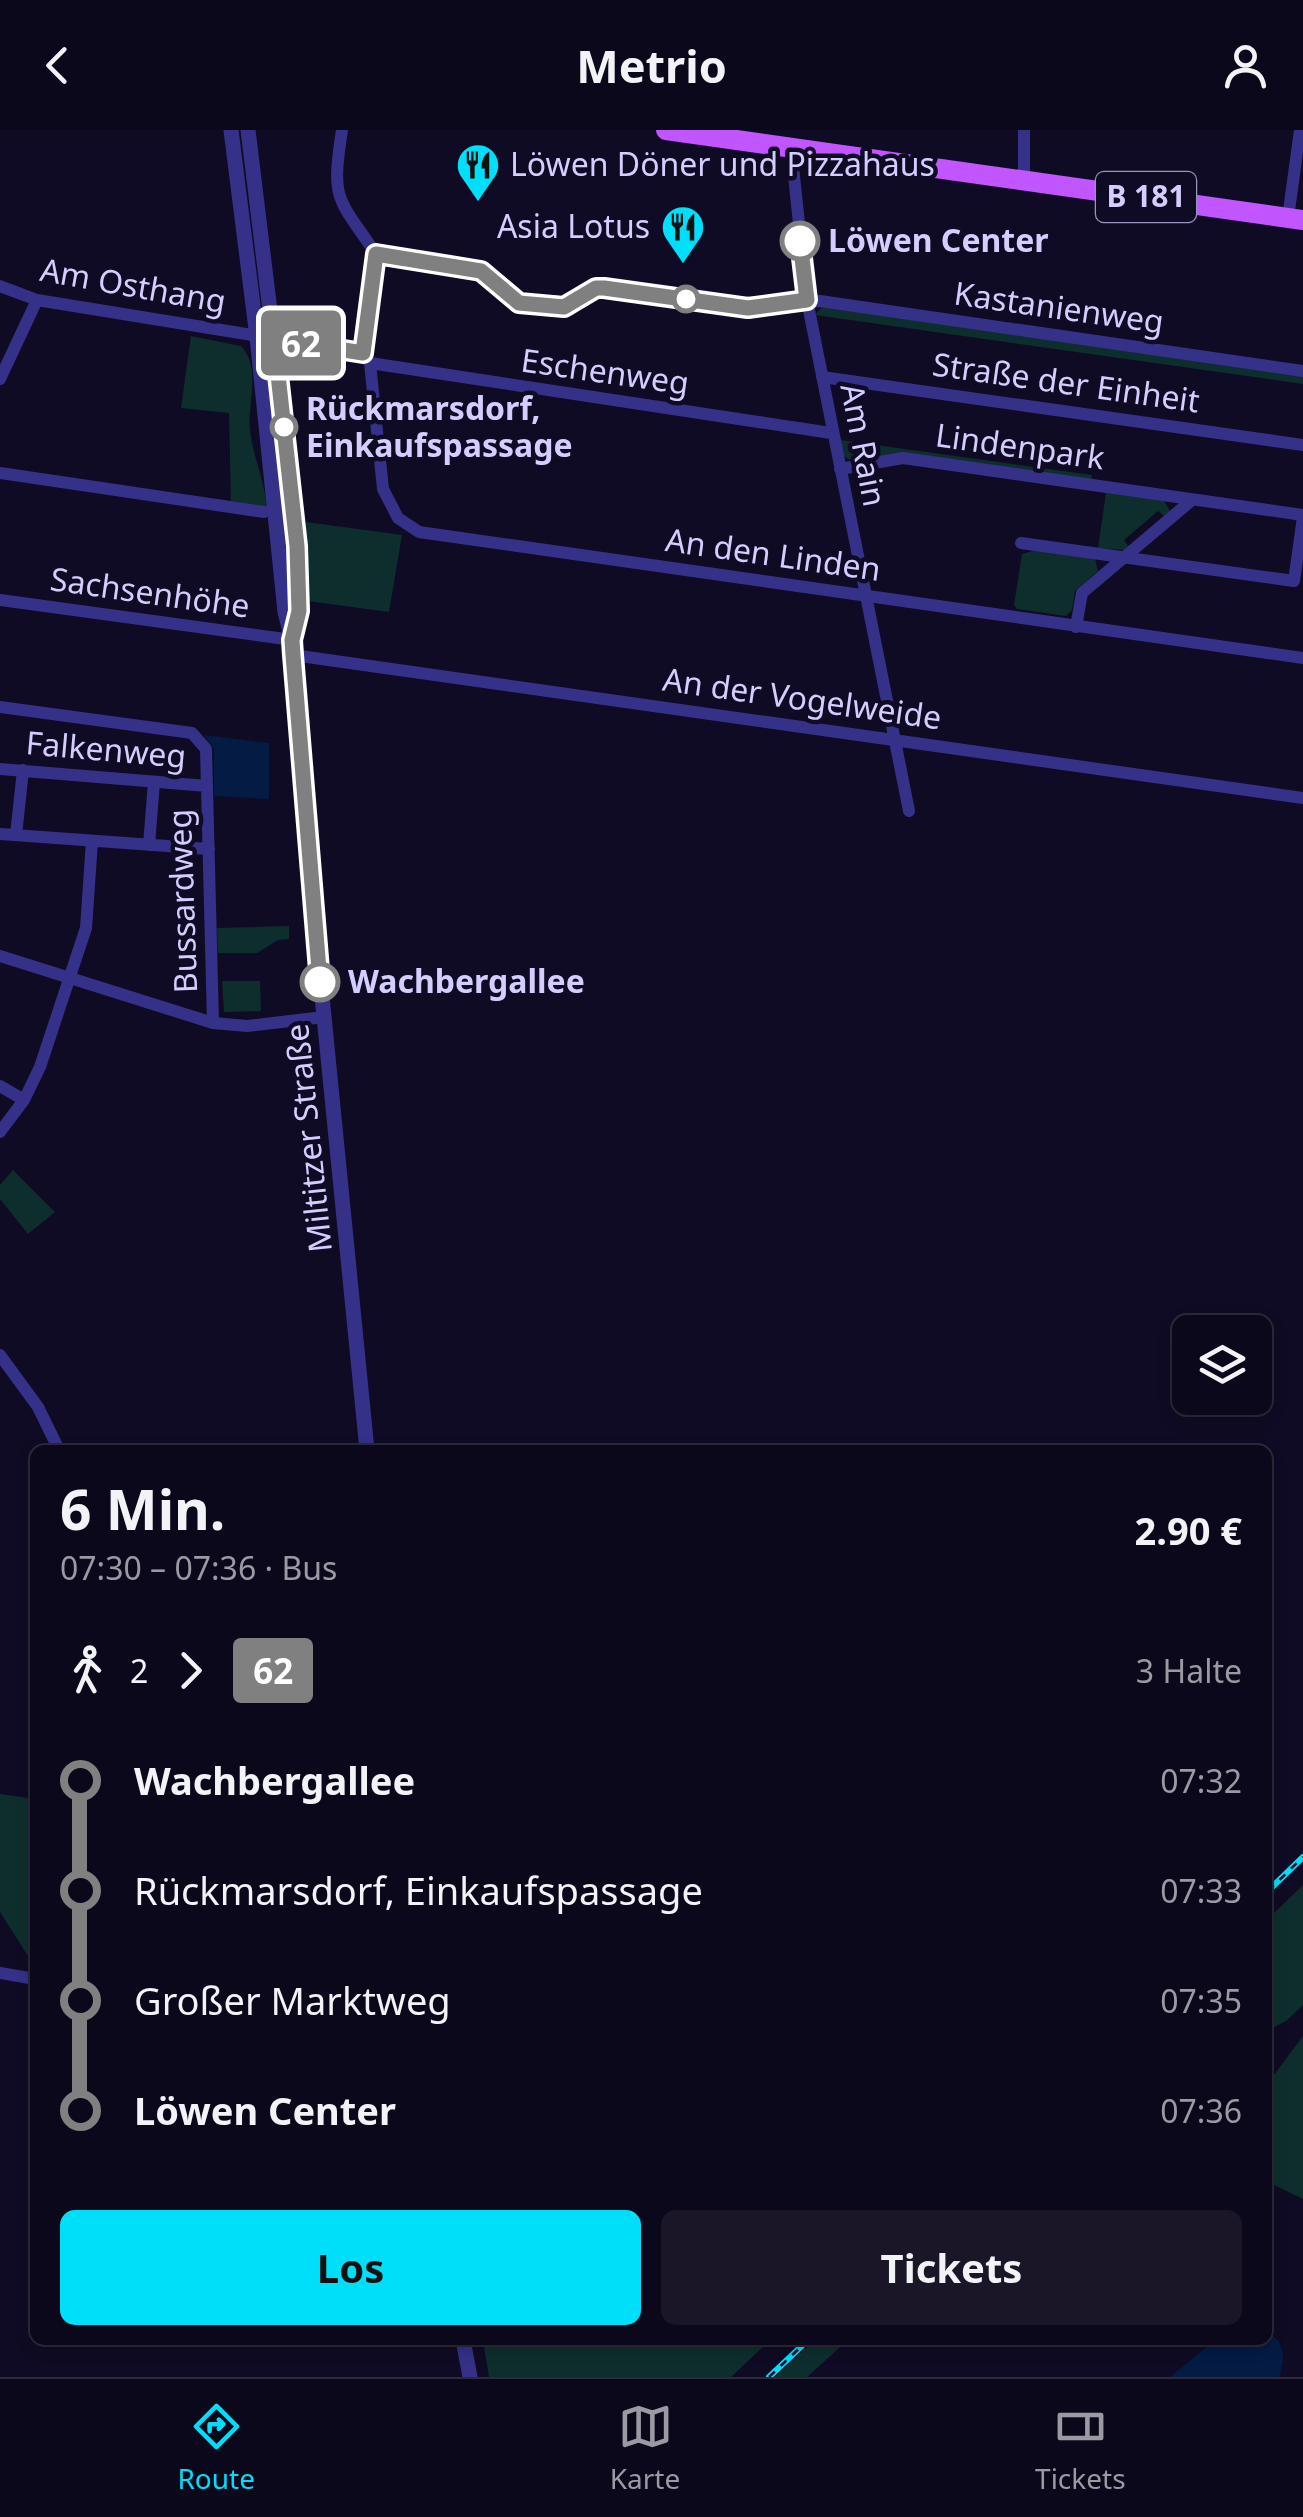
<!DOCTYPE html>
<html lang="de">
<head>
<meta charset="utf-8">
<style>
  body { margin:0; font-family:"Noto Sans",sans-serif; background:#1a1628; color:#f1f3f6; height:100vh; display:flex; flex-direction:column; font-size:38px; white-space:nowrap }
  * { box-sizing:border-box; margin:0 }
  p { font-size:32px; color:#9a9aa3 }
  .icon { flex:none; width:55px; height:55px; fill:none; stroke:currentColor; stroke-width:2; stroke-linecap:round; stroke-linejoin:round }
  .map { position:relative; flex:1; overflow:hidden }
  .drawer { position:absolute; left:30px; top:1315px; width:1242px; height:900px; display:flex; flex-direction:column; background:#0c081b; border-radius:15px; box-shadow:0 5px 15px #0003,0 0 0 2px #2c293a }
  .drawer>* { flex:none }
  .badge { padding:0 20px; border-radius:8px; font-size:35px; line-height:65px }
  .controls { position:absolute; left:1172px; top:1185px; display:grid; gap:20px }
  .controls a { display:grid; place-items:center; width:100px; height:100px; border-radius:15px; background:#0c081b; box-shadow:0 5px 15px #0003,0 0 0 2px #2c293a; font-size:50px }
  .map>.badge { position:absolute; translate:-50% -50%; box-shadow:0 0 0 5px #fff }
  .legs { display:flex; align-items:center; gap:15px; height:110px; padding:0 30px; font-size:32px }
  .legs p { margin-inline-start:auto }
  .overview { display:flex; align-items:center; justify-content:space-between; height:170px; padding:0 30px }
  h1 { font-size:55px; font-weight:700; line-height:75px }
  .primary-button { display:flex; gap:20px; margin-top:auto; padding:20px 30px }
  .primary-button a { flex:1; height:115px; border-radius:15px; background:#00dff9; color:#111; font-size:40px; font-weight:700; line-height:115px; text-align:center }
  .primary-button a+a { background:#1a1628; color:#f1f3f6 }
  ul { padding:0 30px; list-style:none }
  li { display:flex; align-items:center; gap:35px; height:110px; font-size:38px }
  li i { display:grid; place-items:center; width:15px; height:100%; margin:0 12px; background:currentColor }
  li i::after { content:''; width:25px; height:25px; margin:-12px; border:8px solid; border-radius:50%; background:#0c081b }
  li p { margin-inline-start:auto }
  li:first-child i { background:linear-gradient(#0000 50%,currentColor 0) }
  li:last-child i { background:linear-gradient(currentColor 50%,#0000 0) }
  header { display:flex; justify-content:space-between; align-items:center; height:130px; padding:0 30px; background:#0c081b; font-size:45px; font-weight:700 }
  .tab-bar { display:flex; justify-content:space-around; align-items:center; height:140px; border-top:2px solid #2c293a; background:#0c081b; font-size:28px; color:#9a9aa3 }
  .tab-bar a { display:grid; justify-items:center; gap:5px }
  .tab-bar .on { color:#00dff9 }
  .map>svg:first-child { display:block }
  .green { fill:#0e2e2d }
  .water { fill:#041b44 }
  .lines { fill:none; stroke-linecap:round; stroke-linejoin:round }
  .minor { stroke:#353188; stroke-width:12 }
  .tertiary { stroke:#353188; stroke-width:15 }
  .primary { stroke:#c155ff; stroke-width:20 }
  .rail-casing { stroke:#00dff9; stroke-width:6 }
  .rail { stroke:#100b24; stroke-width:2.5; stroke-dasharray:8; stroke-linecap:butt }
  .line-1-casing { stroke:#fff; stroke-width:22 }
  .line-1 { stroke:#808080; stroke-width:15 }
  .stop-1-dot { fill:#fff; stroke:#808080; stroke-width:5 }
  .labels { text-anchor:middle; stroke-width:9; stroke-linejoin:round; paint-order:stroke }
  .shield { fill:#100b24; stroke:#9994bd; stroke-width:2.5 }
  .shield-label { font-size:30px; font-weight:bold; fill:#d4ceff }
  .poi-label { font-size:32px; fill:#d4ceff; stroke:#100b24; text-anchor:start }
  .stop-label { font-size:32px; font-weight:bold; fill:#d4ceff; stroke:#100b24; text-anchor:start }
  .street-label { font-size:32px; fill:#d4ceff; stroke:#100b24 }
</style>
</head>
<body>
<header><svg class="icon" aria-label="back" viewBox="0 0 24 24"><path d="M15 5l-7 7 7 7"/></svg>Metrio<svg class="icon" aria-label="person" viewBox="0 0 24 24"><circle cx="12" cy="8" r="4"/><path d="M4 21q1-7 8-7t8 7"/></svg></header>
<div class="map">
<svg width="1303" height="2247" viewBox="0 0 1303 2247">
  <rect width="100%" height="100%" fill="#100b24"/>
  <path class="green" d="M822,177L1303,245V254L815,185Z
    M191,206L241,216C262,239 247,272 250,300C253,327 264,349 267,377L231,371L229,283L181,278Z
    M840,310L1092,345L1091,351L900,325L853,332L844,326Z
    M1106,363L1164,371L1170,381L1164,386L1158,381L1124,410L1128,416L1125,420L1098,418Z
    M306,392L402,405L389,482L308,471Z
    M1040,419L1095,429L1098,441L1075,461L1072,480L1066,486L1017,479L1014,475L1022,424Z
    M289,796V809L278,810L257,823H218L217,798Z
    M222,851H260L261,881L224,882Z
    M13,1040L55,1082L28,1104L0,1069V1055Z
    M0,1664L35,1669V1837L0,1782Z
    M1303,1755V1875L1286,1891L1268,1900V1789Z
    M1303,1906V2069L1268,2052V1953Z
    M483,2210H770L731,2247H489Z
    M815,2210H848L807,2247H775Z"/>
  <path class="water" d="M204,605L269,613V669L214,666V619Z
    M1268,2202C1286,2213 1285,2229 1279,2247H1170L1215,2210H1268Z"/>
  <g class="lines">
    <path class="minor" d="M342,0C331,72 337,66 376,124L363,223
      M1024,0V50
      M791,17L807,170L909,681
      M1288,88L1300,0
      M376,124L481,141L519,173L564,177L596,158H604L748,178L820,171L1303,241
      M0,156L37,170L363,223L370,233L383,359L398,388L419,402L1303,528
      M370,233L831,303
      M822,247L1303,315
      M0,249L37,170
      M840,339L903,328L1303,385
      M0,343L264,382
      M1021,413L1294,451L1303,387
      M0,470L292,510
      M1076,497L1082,463L1192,370
      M293,525L1303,668
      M0,577L192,603L206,619L213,893L247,896L324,887
      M0,639L207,656
      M0,704L209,719
      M16,705L23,640
      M149,715L154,652
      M0,826L213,893
      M0,956L24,970
      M0,1002L24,970L40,937L86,798L92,711
      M0,1225L38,1277L59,1320
      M0,1843L35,1849"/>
    <path class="tertiary" d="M231,0L257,207L285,482L292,510L319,836L367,1320
      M248,0L295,386L299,481L293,506
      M463,2210L470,2247"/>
    <path class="primary" d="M666,0L1303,90"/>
    <g class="rail-casing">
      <path id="rail" d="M1268,1761L1303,1727
        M769,2247L808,2210"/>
    </g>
    <use href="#rail" class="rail"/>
  </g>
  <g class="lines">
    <g class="line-1-casing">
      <path id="line-1" d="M320,852L293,525L292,510L299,481L297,416L274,209L363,223L376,124L481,141L519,173L564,177L596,158H604L748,178L807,170L800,111"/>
    </g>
    <use href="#line-1" class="line-1"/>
  </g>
  <defs>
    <g id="restaurant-pin" transform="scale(2.25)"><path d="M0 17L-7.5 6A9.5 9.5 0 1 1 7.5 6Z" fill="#00dff9" stroke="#100b24"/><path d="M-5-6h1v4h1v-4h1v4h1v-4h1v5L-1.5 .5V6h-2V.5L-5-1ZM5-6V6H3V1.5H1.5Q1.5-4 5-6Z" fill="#111"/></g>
  </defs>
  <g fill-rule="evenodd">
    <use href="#restaurant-pin" x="478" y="35"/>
    <use href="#restaurant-pin" x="683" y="97"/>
  </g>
  <g class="stop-1-dot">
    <circle cx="800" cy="111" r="18"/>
    <circle cx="686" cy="169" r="12"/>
    <circle cx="284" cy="297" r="12"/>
    <circle cx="320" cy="852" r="18"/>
  </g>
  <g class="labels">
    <rect class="shield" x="1096" y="42" width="100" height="50" rx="8"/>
    <g class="shield-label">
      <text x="1146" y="77">B 181</text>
    </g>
    <g class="poi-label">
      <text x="510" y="46">Löwen Döner und Pizzahaus</text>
      <text x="650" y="108" text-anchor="end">Asia Lotus</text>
    </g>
    <g class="stop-label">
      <text x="828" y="122">Löwen Center</text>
      <text x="306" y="290">Rückmarsdorf,<tspan x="306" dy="37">Einkaufspassage</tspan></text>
      <text x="348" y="863">Wachbergallee</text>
    </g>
    <g class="street-label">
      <text transform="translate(133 156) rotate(10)" y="11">Am Osthang</text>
      <text transform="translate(1059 178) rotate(8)" y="11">Kastanienweg</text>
      <text transform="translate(605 242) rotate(8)" y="11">Eschenweg</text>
      <text transform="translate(1066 253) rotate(8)" y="11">Straße der Einheit</text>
      <text transform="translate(863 315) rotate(79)" y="11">Am Rain</text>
      <text transform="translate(1020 317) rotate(8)" y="11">Lindenpark</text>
      <text transform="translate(773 425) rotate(8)" y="11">An den Linden</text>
      <text transform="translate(150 463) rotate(8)" y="11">Sachsenhöhe</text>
      <text transform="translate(802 569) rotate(8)" y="11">An der Vogelweide</text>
      <text transform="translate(106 620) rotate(5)" y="11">Falkenweg</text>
      <text transform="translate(183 771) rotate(-92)" y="11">Bussardweg</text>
      <text transform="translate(309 1008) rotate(-96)" y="11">Miltitzer Straße</text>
    </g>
  </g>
</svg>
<div class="controls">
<a><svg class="icon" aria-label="layers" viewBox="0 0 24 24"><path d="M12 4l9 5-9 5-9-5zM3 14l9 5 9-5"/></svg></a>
</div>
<b class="badge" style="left:301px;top:213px;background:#808080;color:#fff">62</b>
<section class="drawer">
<div class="overview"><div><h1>6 Min.</h1><p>07:30 – 07:36 · Bus</p></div><b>2.90 €</b></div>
<div class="legs"><svg class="icon" aria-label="walk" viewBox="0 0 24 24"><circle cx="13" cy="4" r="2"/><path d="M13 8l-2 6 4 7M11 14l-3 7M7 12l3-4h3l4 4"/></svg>2<svg class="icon" aria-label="forward" viewBox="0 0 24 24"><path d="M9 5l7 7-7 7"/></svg><b class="badge" style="background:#808080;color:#fff">62</b><p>3 Halte</p></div>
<ul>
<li><i style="color:#808080"></i><b>Wachbergallee</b><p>07:32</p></li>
<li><i style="color:#808080"></i><span>Rückmarsdorf, Einkaufspassage</span><p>07:33</p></li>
<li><i style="color:#808080"></i><span>Großer Marktweg</span><p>07:35</p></li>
<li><i style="color:#808080"></i><b>Löwen Center</b><p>07:36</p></li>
</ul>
<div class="primary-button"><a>Los</a><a>Tickets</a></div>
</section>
</div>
<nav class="tab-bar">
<a class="on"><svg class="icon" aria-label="directions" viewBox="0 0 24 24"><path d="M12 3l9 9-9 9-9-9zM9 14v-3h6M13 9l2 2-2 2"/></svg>Route</a>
<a><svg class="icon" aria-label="map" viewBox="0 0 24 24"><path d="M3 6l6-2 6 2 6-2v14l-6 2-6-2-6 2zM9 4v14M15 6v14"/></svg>Karte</a>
<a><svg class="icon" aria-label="tickets" viewBox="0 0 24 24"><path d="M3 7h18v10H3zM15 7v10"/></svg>Tickets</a>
</nav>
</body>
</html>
